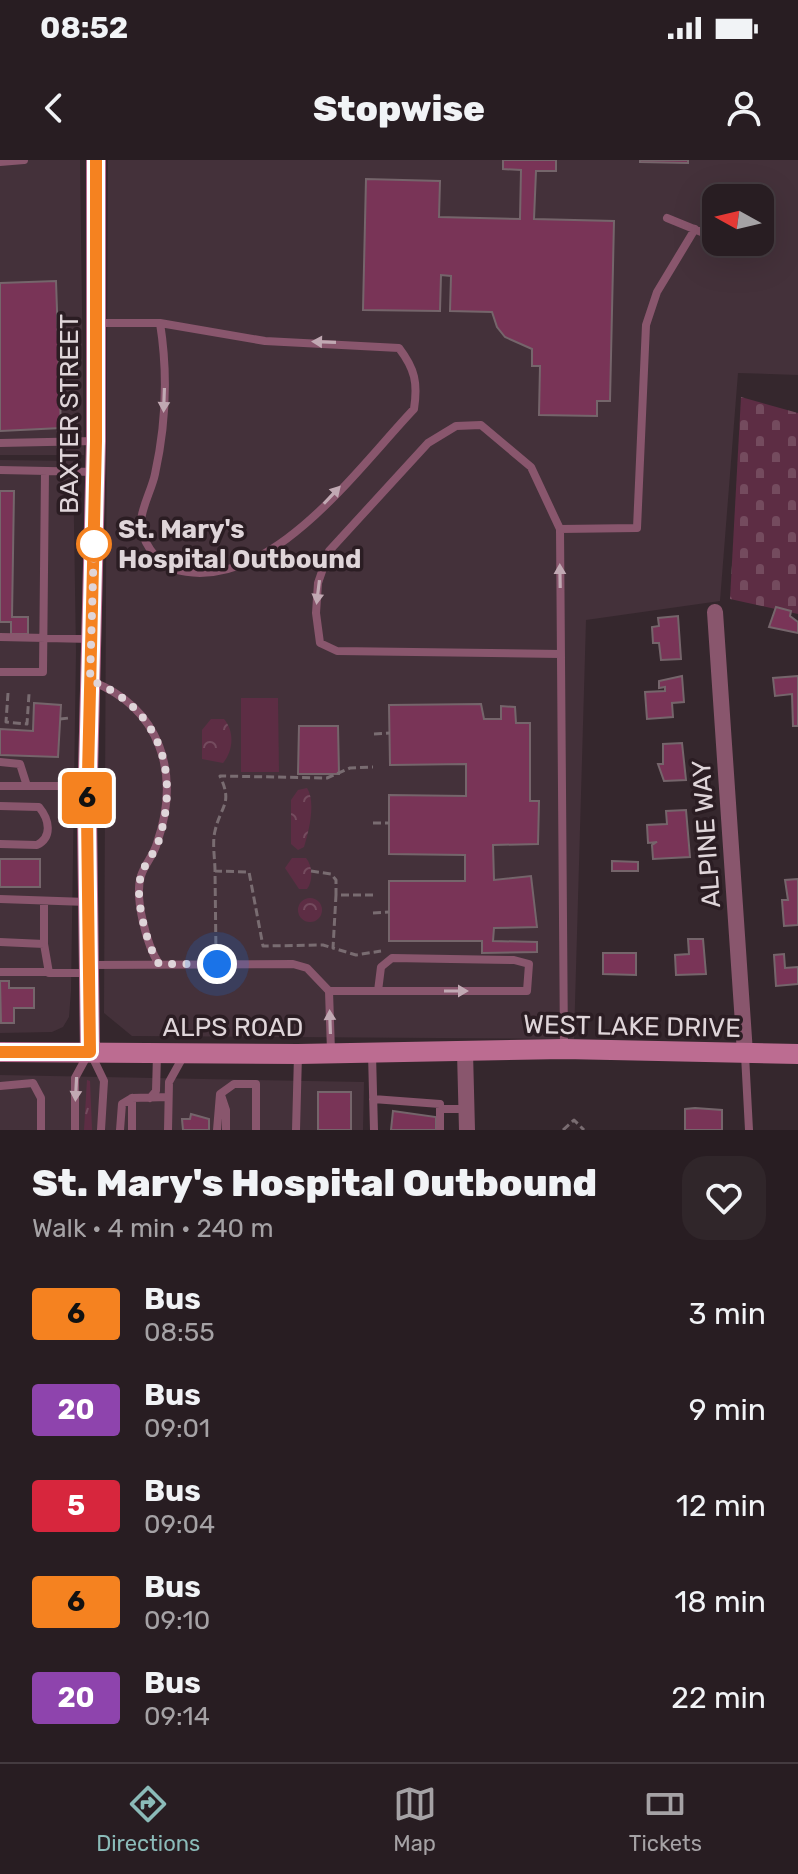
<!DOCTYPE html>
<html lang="en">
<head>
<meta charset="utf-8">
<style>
  body { margin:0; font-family:Rubik,sans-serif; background:#30262a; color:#f1f3f6; height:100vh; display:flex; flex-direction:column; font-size:30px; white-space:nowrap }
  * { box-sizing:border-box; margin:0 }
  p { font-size:26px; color:#a5a2a5 }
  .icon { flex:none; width:44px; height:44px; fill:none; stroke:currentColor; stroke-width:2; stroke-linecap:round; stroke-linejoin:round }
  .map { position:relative; height:970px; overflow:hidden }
  .details { display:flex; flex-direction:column; background:#281d22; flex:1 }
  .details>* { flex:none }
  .badge { padding:0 16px; border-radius:6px; font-size:28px; line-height:52px }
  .needle { width:52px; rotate:278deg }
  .controls { position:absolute; left:702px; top:24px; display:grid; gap:16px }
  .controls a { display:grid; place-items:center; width:72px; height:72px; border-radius:16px; background:#281d22; box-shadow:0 8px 32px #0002,0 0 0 2px #443b40; font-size:40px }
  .you { position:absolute; width:40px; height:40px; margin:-20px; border:6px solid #fff; border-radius:50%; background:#1a73e8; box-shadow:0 0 0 12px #1a73e833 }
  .map>.badge { position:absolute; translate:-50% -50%; box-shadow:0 0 0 4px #fff }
  .round { display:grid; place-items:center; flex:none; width:84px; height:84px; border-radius:24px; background:#30262a }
  .head { display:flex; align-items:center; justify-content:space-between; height:136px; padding:0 32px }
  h1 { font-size:38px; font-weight:800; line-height:60px }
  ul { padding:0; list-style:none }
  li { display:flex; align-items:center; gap:24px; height:96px; padding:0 32px }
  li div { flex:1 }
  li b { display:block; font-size:30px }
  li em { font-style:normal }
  li .badge { min-width:88px; font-weight:700; text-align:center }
  .status { display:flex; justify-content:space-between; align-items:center; height:56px; padding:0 40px; background:#281d22; direction:ltr }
  .status svg { height:22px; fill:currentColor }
  header { display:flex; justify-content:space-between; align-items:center; height:104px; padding:0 32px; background:#281d22; font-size:36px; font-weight:800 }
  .tabs { display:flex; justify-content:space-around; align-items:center; height:112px; border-top:2px solid #443b40; background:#281d22; font-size:22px; color:#a5a2a5 }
  .tabs a { display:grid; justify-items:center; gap:4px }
  .tabs .selected { color:#8bbbb9 }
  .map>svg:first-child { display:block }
  .built { fill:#44313a; fill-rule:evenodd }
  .grass { fill:url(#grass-tufts) }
  .cemetery { fill:url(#cemetery-stones) }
  .park { fill:url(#park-crowns) }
  .garden { fill:#5d2d44 }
  .building { fill:#793457; stroke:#75656b; stroke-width:2 }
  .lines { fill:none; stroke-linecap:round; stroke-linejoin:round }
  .path { stroke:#796c71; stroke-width:3; stroke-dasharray:8 4; stroke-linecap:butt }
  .service { stroke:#89566d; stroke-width:8 }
  .minor { stroke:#89566d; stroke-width:16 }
  .secondary { stroke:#bc6c91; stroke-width:20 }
  .oneway { fill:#c1a9b3 }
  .line-casing { stroke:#fff; stroke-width:18 }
  .line { stroke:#f58220; stroke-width:12 }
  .walk { stroke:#dfd5d9; stroke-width:8; stroke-dasharray:0 14.4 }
  .stop-dot { fill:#fff; stroke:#f58220; stroke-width:4 }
  .labels { text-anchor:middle; stroke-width:7; stroke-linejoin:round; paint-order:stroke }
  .street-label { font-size:26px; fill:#dfd5d9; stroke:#2b1d23 }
  .stop-label { font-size:26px; font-weight:bold; fill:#dfd5d9; stroke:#2b1d23; text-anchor:start }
</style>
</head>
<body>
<div class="status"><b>08:52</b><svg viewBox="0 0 49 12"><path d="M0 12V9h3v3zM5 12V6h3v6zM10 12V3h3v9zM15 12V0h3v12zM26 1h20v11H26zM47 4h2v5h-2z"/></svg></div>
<header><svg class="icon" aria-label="back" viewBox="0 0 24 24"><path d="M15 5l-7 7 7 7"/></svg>Stopwise<svg class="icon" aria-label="person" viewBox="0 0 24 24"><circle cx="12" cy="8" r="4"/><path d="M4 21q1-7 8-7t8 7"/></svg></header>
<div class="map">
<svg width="798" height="970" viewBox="0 0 798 970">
  <defs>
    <pattern id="grass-tufts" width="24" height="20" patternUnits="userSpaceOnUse" patternTransform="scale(2)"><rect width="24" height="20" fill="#5d2d44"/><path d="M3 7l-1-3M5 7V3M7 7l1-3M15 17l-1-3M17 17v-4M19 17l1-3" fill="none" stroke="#744b5e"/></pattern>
    <pattern id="cemetery-stones" width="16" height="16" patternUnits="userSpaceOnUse" patternTransform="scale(2)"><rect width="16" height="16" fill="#5d2d44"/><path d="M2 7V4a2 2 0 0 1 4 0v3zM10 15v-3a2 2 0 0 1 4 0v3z" fill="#744b5e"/></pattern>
    <pattern id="park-crowns" width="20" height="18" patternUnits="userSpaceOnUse" patternTransform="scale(2)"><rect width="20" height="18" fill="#5d2d44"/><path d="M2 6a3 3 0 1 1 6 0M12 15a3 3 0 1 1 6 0" fill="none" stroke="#744b5e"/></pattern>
  </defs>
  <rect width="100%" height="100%" fill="#35272d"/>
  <path class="built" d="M0,0H80L84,295H0Z
    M108,0H798V215L738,213L720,441L586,460L574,879L132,876L104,853ZM716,38H760V82H716Z
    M0,300L73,301L76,491L71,831L69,857L63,867L52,872L0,873Z
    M0,915L364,922L363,970H0Z"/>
  <path class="grass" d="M87,920L90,921L92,970H84Z"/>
  <path class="cemetery" d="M741,237L798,253V454L730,439Z"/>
  <path class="park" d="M211,559H224C235,572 233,591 223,603L202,599V570Z
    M307,628C316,642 309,671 304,687L298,690L291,684V640L298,630Z
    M292,698H306C313,706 313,721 307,729H299L285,708Z
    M298 750a12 12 0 1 1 24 0a12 12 0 1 1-24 0Z"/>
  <path class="garden" d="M241,538H278L279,612H241Z"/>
  <path class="building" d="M503,0H556V11H536L534,59L614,61L610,241H597V256L539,255L540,206H532V189L505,177L497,167L492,152L450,151L451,116L441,115L440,151L363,150L366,19L440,21L439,57L520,59L521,10L503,9Z
    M640,0H688V3L640,2Z
    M56,121L61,268L0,271V123Z
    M0,331H14L12,457H28V474H11V462H0Z
    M776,447L791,451L790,456L798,462V473L769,467Z
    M678,456L681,499L661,500L659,483H653L652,467L659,466L658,458Z
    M682,516L684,542L672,543L673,557L647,559L645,532L665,531V527L659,528V521Z
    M798,516V566H793L792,534L775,536L773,518Z
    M34,543L61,545L58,597L0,595V569L33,571Z
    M481,544L484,559H501V546L515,547L516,563H530V641H539L538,684L493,685L494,720L531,716L537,767L494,768L493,781L537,782V792L482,793V781H389V721H465V695L389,694V635L466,636V604L390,605L389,545Z
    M299,566H338L339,614H298Z
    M682,583L686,620L664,621L658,604H663V584Z
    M686,650L690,697L653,699L652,685L657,682L648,683L647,665L667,664L666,651Z
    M0,699H40V727H0Z
    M612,701L638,702V711H612Z
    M798,719V765L784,766L782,740H788L785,720Z
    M688,779H703L706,814L676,815L675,795L689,794Z
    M603,793H636V815L603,814Z
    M784,794L785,808L798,807V824L776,826L774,795Z
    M0,821H9V828H34V848H14V863H1Z
    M318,932H351V970H318Z
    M695,948L722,950V970H685V949Z
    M393,951L436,957V970H391Z
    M191,954L209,959V970H183L182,959H190Z"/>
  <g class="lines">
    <path class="path" d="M8,533L6,562L27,564L29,534
      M60,559L69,558
      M374,574L390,573
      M373,663H389
      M215,711C215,699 212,683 215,671C221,645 233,644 220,616L327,618L350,608L373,607
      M311,711L331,714L336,720V735
      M373,735H336L333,788L356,795L381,791
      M373,753L389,752
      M216,796L215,711L249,712L263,786L323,785L333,788
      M563,970L574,960L584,970"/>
    <path class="service" d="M0,2L24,0
      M667,58L716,78
      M724,82L730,84
      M97,163H160L265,181L399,188C415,209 418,223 414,249C356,310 267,437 173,409C156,403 140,379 141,361C142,346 152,329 155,314C166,264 168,213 160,163
      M0,283L95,281
      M0,310L95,312
      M560,369L637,368L646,165L657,132L695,69
      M0,477L91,479
      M560,494L337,491L320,483L316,453L318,423L329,391L428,283L456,266L481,265L531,307L560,369L564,889
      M0,512H43L45,311
      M91,521C161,548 181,614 157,683C154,695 144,705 141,716C134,738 147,786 159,804
      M0,602L20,604L27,626
      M0,626H87
      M0,646L39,647C49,659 53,677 37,685L0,684
      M0,739L87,742
      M0,782L44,784L49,813H88
      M44,784V742
      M89,805L293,804L307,808L329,831L331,891
      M0,812H49
      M329,831H527L529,804L514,800L392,798L381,807L378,831
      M91,894L104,921L101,970
      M372,894L374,970
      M745,895L749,970
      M0,926L33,923L41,938V970
      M221,935L226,950V970
      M150,938L156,931L157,894
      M373,939L440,944V970
      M440,949H467
      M75,970V918L87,896
      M120,970L122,944L132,938
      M132,970V938L168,937
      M168,970L169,922L184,895
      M217,970L220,934L234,924H256V970
      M296,970L298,895"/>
    <path class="minor" d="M715,452L745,893
      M465,892L467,970"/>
    <path class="secondary" d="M0,892L298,894L564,889L798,894
      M90,892L87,655L96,281V0"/>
  </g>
  <defs><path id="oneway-solid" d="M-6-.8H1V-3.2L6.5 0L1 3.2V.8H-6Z" transform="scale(2)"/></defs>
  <g class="oneway">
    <use href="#oneway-solid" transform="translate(324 182) rotate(-178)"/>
    <use href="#oneway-solid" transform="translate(164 240) rotate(92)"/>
    <use href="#oneway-solid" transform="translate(332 335) rotate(-47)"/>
    <use href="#oneway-solid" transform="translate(560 416) rotate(-91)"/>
    <use href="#oneway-solid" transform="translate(318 432) rotate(97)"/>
    <use href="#oneway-solid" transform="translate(456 831)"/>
    <use href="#oneway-solid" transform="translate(330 862) rotate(-92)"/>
    <use href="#oneway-solid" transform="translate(76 929) rotate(93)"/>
  </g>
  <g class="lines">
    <g class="line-casing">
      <path id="line" d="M0,892H90L87,655L96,281V0"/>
    </g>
    <use href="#line" class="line"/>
    <path class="walk" d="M94,384L90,520C160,548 181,612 158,683C154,694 144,704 141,716C134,737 147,786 159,804H217"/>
  </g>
  <circle class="stop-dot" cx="94" cy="384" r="16"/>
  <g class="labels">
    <g class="street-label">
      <text transform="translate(69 254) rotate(-90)" y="9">BAXTER STREET</text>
      <text transform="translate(706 674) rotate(-94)" y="9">ALPINE WAY</text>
      <text transform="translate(632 866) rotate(1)" y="9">WEST LAKE DRIVE</text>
      <text x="233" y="876">ALPS ROAD</text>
    </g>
    <g class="stop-label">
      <text x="118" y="378">St. Mary's<tspan x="118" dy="30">Hospital Outbound</tspan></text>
    </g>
  </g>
</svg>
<div class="controls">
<a><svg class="needle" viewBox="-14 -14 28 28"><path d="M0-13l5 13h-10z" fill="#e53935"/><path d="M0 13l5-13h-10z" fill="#a5a2a5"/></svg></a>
</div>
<div class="you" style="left:217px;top:804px"></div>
<b class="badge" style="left:87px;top:638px;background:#f58220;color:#111">6</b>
</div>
<section class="details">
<div class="head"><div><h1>St. Mary's Hospital Outbound</h1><p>Walk · 4 min · 240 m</p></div><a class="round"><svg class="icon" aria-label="heart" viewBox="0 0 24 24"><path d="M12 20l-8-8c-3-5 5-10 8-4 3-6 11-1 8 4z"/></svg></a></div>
<ul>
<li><span class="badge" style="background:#f58220;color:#111">6</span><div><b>Bus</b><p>08:55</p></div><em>3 min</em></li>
<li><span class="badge" style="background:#8e44ad;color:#fff">20</span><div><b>Bus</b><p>09:01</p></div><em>9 min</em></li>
<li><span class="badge" style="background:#d7263d;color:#fff">5</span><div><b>Bus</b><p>09:04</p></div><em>12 min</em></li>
<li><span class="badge" style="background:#f58220;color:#111">6</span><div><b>Bus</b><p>09:10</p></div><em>18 min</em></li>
<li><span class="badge" style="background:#8e44ad;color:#fff">20</span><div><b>Bus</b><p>09:14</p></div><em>22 min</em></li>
</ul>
</section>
<nav class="tabs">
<a class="selected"><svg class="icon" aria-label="directions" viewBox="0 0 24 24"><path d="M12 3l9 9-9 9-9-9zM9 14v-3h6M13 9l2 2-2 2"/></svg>Directions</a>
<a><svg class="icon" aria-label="map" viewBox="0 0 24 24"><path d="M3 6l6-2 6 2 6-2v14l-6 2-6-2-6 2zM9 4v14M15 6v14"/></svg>Map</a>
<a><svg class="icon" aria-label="tickets" viewBox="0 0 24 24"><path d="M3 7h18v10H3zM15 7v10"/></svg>Tickets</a>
</nav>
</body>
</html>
